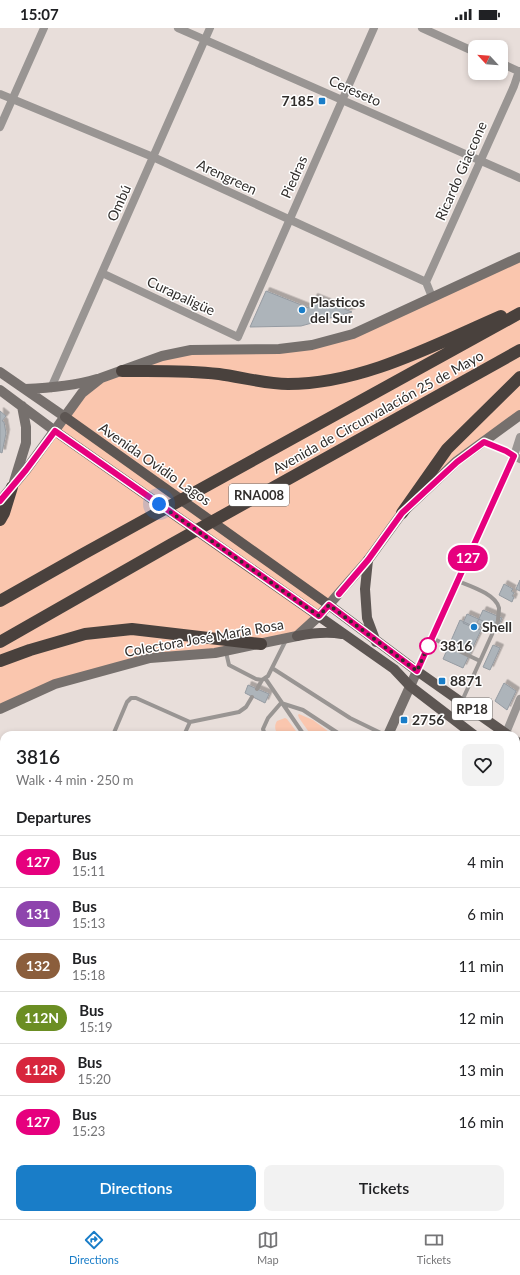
<!DOCTYPE html>
<html lang="en">
<head>
<meta charset="utf-8">
<style>
  body { margin:0; font-family:Lato,sans-serif; background:#f2f2f2; color:#202124; height:100vh; display:flex; flex-direction:column; font-size:15px; white-space:nowrap }
  * { box-sizing:border-box; margin:0 }
  p { font-size:13px; color:#757577 }
  .icon { flex:none; width:22px; height:22px; fill:none; stroke:currentColor; stroke-width:2; stroke-linecap:round; stroke-linejoin:round }
  .map { position:relative; flex:1; overflow:hidden }
  .panel { position:absolute; left:0px; top:703px; width:520px; height:488px; display:flex; flex-direction:column; background:#fff; border-radius:12px 12px 0 0; box-shadow:0 2px 6px #0003 }
  .panel>* { flex:none }
  .badge { padding:0 8px; border-radius:13px; font-size:14px; line-height:26px }
  .needle { width:26px; rotate:296deg }
  .buttons { position:absolute; left:468px; top:12px; display:grid; gap:8px }
  .buttons a { display:grid; place-items:center; width:40px; height:40px; border-radius:8px; background:#fff; box-shadow:0 2px 6px #0003; font-size:20px }
  .you { position:absolute; width:20px; height:20px; margin:-10px; border:3px solid #fff; border-radius:50%; background:#1a73e8; box-shadow:0 0 0 6px #1a73e833 }
  .map>.badge { position:absolute; translate:-50% -50%; box-shadow:0 0 0 2px #fff }
  h2 { padding:0 16px; font-size:15px; line-height:36px }
  .round { display:grid; place-items:center; flex:none; width:42px; height:42px; border-radius:8px; background:#f2f2f2 }
  .summary { display:flex; align-items:center; justify-content:space-between; height:68px; padding:0 16px }
  h1 { font-size:19px; font-weight:600; line-height:30px }
  .primary-button { display:flex; gap:8px; margin-top:auto; padding:8px 16px }
  .primary-button a { flex:1; height:46px; border-radius:8px; background:#197dc8; color:#fff; font-size:16px; font-weight:600; line-height:46px; text-align:center }
  .primary-button a+a { background:#f2f2f2; color:#202124 }
  ul { padding:0; list-style:none }
  li { display:flex; align-items:center; gap:12px; height:52px; padding:0 16px; border-top:1px solid #e0e0e0 }
  li div { flex:1 }
  li b { display:block; font-size:15px }
  li em { font-style:normal }
  li .badge { min-width:44px; font-weight:700; text-align:center }
  .status { display:flex; justify-content:space-between; align-items:center; height:28px; padding:0 20px; background:#fff; direction:ltr }
  .status svg { height:11px; fill:currentColor }
  .dock { display:flex; justify-content:space-around; align-items:center; height:56px; border-top:1px solid #e0e0e0; background:#fff; font-size:11px; color:#757577 }
  .dock a { display:grid; justify-items:center; gap:2px }
  .dock .current { color:#197dc8 }
  .map>svg:first-child { display:block }
  .green { fill:#fac6ae }
  .building { fill:#adb4ba; stroke:#959ba2; filter:url(#shadow) }
  .lines { fill:none; stroke-linecap:round; stroke-linejoin:round }
  .service { stroke:#999593; stroke-width:4 }
  .minor { stroke:#999593; stroke-width:8 }
  .secondary { stroke:#76706d; stroke-width:10 }
  .primary { stroke:#5d5653; stroke-width:10 }
  .motorway { stroke:#49413d; stroke-width:12 }
  .line-casing { stroke:#fff; stroke-width:9 }
  .line { stroke:#e6007e; stroke-width:6 }
  .walk { stroke:#312e2c; stroke-width:4; stroke-dasharray:0 7.2 }
  .poi-dot { fill:#197dc8; stroke:#fff; stroke-width:1.5 }
  .stop-dot { fill:#fff; stroke:#e6007e; stroke-width:2 }
  .labels { text-anchor:middle; stroke-width:3; stroke-linejoin:round; paint-order:stroke }
  .shield { fill:#fff; stroke:#6f6d6b; stroke-width:1 }
  .shield-label { font-size:13px; font-weight:bold; fill:#312e2c }
  .street-label { font-size:14px; fill:#312e2c; stroke:#fff }
  .poi-label { font-size:14px; font-weight:bold; fill:#312e2c; stroke:#fff; text-anchor:start }
  .stop-label { font-size:14px; font-weight:bold; fill:#312e2c; stroke:#fff; text-anchor:start }
</style>
</head>
<body>
<div class="status"><b>15:07</b><svg viewBox="0 0 49 12"><path d="M0 12V9h3v3zM5 12V6h3v6zM10 12V3h3v9zM15 12V0h3v12zM26 1h20v11H26zM47 4h2v5h-2z"/></svg></div>
<div class="map">
<svg width="520" height="1191" viewBox="0 0 520 1191">
  <defs>
    <filter id="shadow"><feDropShadow dx="3.5" dy="-3.5" stdDeviation="0" flood-color="#0004"/></filter>
  </defs>
  <rect width="100%" height="100%" fill="#e8deda"/>
  <path class="green" d="M520,229V387L402,485L297,608L150,630L55,656L0,681V473L55,403L101,350L162,328L279,321L353,306Z
    M299,686L313,692L333,707H311L299,690L298,687Z
    M285,690L287,691L299,707H278C275,702 274,698 277,693Z"/>
  <path class="building" d="M266,263L309,280L314,269L352,284L301,298L250,299Z
    M0,383L6,388L2,393L4,394L6,405L2,425L0,424Z
    M520,552V563L516,561Z
    M504,556L513,561L511,563L514,565L512,568L514,569L512,574L499,567Z
    M483,582L502,590L496,603L477,595Z
    M467,586L483,593L479,602L463,595Z
    M460,592L481,602L463,640L443,631Z
    M493,617L500,620L490,642L483,639Z
    M504,655L516,663L507,682L495,673Z
    M248,657L269,666L265,675L245,665Z
    M516,850L520,852V938L516,947Z
    M0,870L4,872V902L0,900Z
    M0,1007L4,1008L0,1019Z
    M0,1118L4,1119V1187H86L84,1191H0Z
    M90,1187H111L109,1191H88Z"/>
  <g class="lines">
    <path class="service" d="M458,553C470,558 496,566 499,580C499,584 498,589 498,593L462,673
      M432,610L480,633
      M226,624L229,637L256,651L262,652
      M272,640L350,690L385,707
      M265,650L304,707
      M257,661L262,652L268,648L286,612
      M113,707L127,674L131,670H136L190,694L239,684L246,679L252,669
      M184,707L190,694
      M265,707L263,701L268,690L281,675L303,682L341,707
      M0,812L4,810
      M0,838L4,840
      M0,866L4,868
      M133,1191L135,1187"/>
    <path class="minor" d="M178,0L520,150
      M422,0L475,24
      M501,35L520,44
      M0,66L153,129L426,254L432,269
      M0,99L44,0
      M102,245L238,309
      M426,254L514,58L519,43
      M238,309L374,0
      M51,360L210,0
      M484,414L506,423L520,431
      M417,643L514,428L520,409
      M506,705L520,671"/>
    <path class="secondary" d="M0,344L65,389
      M25,361C50,360 73,358 97,351
      M0,362L55,403
      M14,454L26,415V399L22,378
      M0,473L26,442L82,365L101,350L162,328L191,322L279,321L312,317L353,306L520,229
      M0,681L55,656L150,630L215,625L297,608L319,588L368,532L402,485L457,433L520,387
      M388,707L417,643
      M175,1191L177,1187"/>
    <path class="primary" d="M65,389L329,577L417,643L508,707
      M55,403L394,641L410,658L474,707
      M368,532L365,561L367,590L376,614
      M297,608C312,605 326,603 342,606
      M516,713L520,716
      M516,738L520,741"/>
    <path class="motorway" d="M122,343C154,343 186,342 219,346C241,349 266,356 288,356C362,356 434,317 501,288
      M402,485L447,421L520,349
      M0,492L4,485L12,459
      M0,573L83,526L520,285
      M0,614L170,517L520,322
      M0,633L30,622L85,606L132,601L261,616"/>
  </g>
  <g class="lines">
    <g class="line-casing">
      <path id="line" d="M0,473L26,442L55,403L319,588L329,577L417,643L514,428L506,423L484,414L457,434L402,485L368,532L339,566"/>
    </g>
    <use href="#line" class="line"/>
    <path class="walk" d="M159,476L319,588L329,577L417,643L428,618"/>
  </g>
  <g class="poi-dot">
    <rect x="318" y="69" width="8" height="8" rx="2"/>
    <circle cx="302" cy="282" r="4"/>
    <circle cx="474" cy="599" r="4"/>
    <rect x="438" y="649" width="8" height="8" rx="2"/>
    <rect x="400" y="688" width="8" height="8" rx="2"/>
  </g>
  <circle class="stop-dot" cx="428" cy="618" r="8"/>
  <g class="labels">
    <g class="shield">
      <rect x="229" y="456" width="60" height="22" rx="3"/>
      <rect x="452" y="670" width="40" height="22" rx="3"/>
    </g>
    <g class="shield-label">
      <text x="259" y="472">RNA008</text>
      <text x="472" y="686">RP18</text>
    </g>
    <g class="street-label">
      <text transform="translate(355 63) rotate(24)" y="5">Cereseto</text>
      <text transform="translate(461 143) rotate(-66)" y="5">Ricardo Giaccone</text>
      <text transform="translate(227 149) rotate(25)" y="5">Arengreen</text>
      <text transform="translate(294 149) rotate(-66)" y="5">Piedras</text>
      <text transform="translate(119 175) rotate(-66)" y="5">Ombú</text>
      <text transform="translate(181 268) rotate(25)" y="5">Curapaligüe</text>
      <text transform="translate(378 384) rotate(-29)" y="5">Avenida de Circunvalación 25 de Mayo</text>
      <text transform="translate(155 436) rotate(35)" y="5">Avenida Ovidio Lagos</text>
      <text transform="translate(204 610) rotate(-10)" y="5">Colectora José María Rosa</text>
    </g>
    <g class="poi-label">
      <text x="314" y="78" text-anchor="end">7185</text>
      <text x="310" y="279">Plasticos<tspan x="310" dy="16">del Sur</tspan></text>
      <text x="482" y="604">Shell</text>
      <text x="450" y="658">8871</text>
      <text x="412" y="697">2756</text>
    </g>
    <g class="stop-label">
      <text x="440" y="623">3816</text>
    </g>
  </g>
</svg>
<div class="buttons">
<a><svg class="needle" viewBox="-14 -14 28 28"><path d="M0-13l5 13h-10z" fill="#e53935"/><path d="M0 13l5-13h-10z" fill="#757577"/></svg></a>
</div>
<div class="you" style="left:159px;top:476px"></div>
<b class="badge" style="left:468px;top:530px;background:#e6007e;color:#fff">127</b>
<section class="panel">
<div class="summary"><div><h1>3816</h1><p>Walk · 4 min · 250 m</p></div><a class="round"><svg class="icon" aria-label="heart" viewBox="0 0 24 24"><path d="M12 20l-8-8c-3-5 5-10 8-4 3-6 11-1 8 4z"/></svg></a></div>
<h2>Departures</h2>
<ul>
<li><span class="badge" style="background:#e6007e;color:#fff">127</span><div><b>Bus</b><p>15:11</p></div><em>4 min</em></li>
<li><span class="badge" style="background:#8e44ad;color:#fff">131</span><div><b>Bus</b><p>15:13</p></div><em>6 min</em></li>
<li><span class="badge" style="background:#8b5e3c;color:#fff">132</span><div><b>Bus</b><p>15:18</p></div><em>11 min</em></li>
<li><span class="badge" style="background:#6b8e23;color:#fff">112N</span><div><b>Bus</b><p>15:19</p></div><em>12 min</em></li>
<li><span class="badge" style="background:#d7263d;color:#fff">112R</span><div><b>Bus</b><p>15:20</p></div><em>13 min</em></li>
<li><span class="badge" style="background:#e6007e;color:#fff">127</span><div><b>Bus</b><p>15:23</p></div><em>16 min</em></li>
</ul>
<div class="primary-button"><a>Directions</a><a>Tickets</a></div>
</section>
</div>
<nav class="dock">
<a class="current"><svg class="icon" aria-label="directions" viewBox="0 0 24 24"><path d="M12 3l9 9-9 9-9-9zM9 14v-3h6M13 9l2 2-2 2"/></svg>Directions</a>
<a><svg class="icon" aria-label="map" viewBox="0 0 24 24"><path d="M3 6l6-2 6 2 6-2v14l-6 2-6-2-6 2zM9 4v14M15 6v14"/></svg>Map</a>
<a><svg class="icon" aria-label="tickets" viewBox="0 0 24 24"><path d="M3 7h18v10H3zM15 7v10"/></svg>Tickets</a>
</nav>
</body>
</html>
